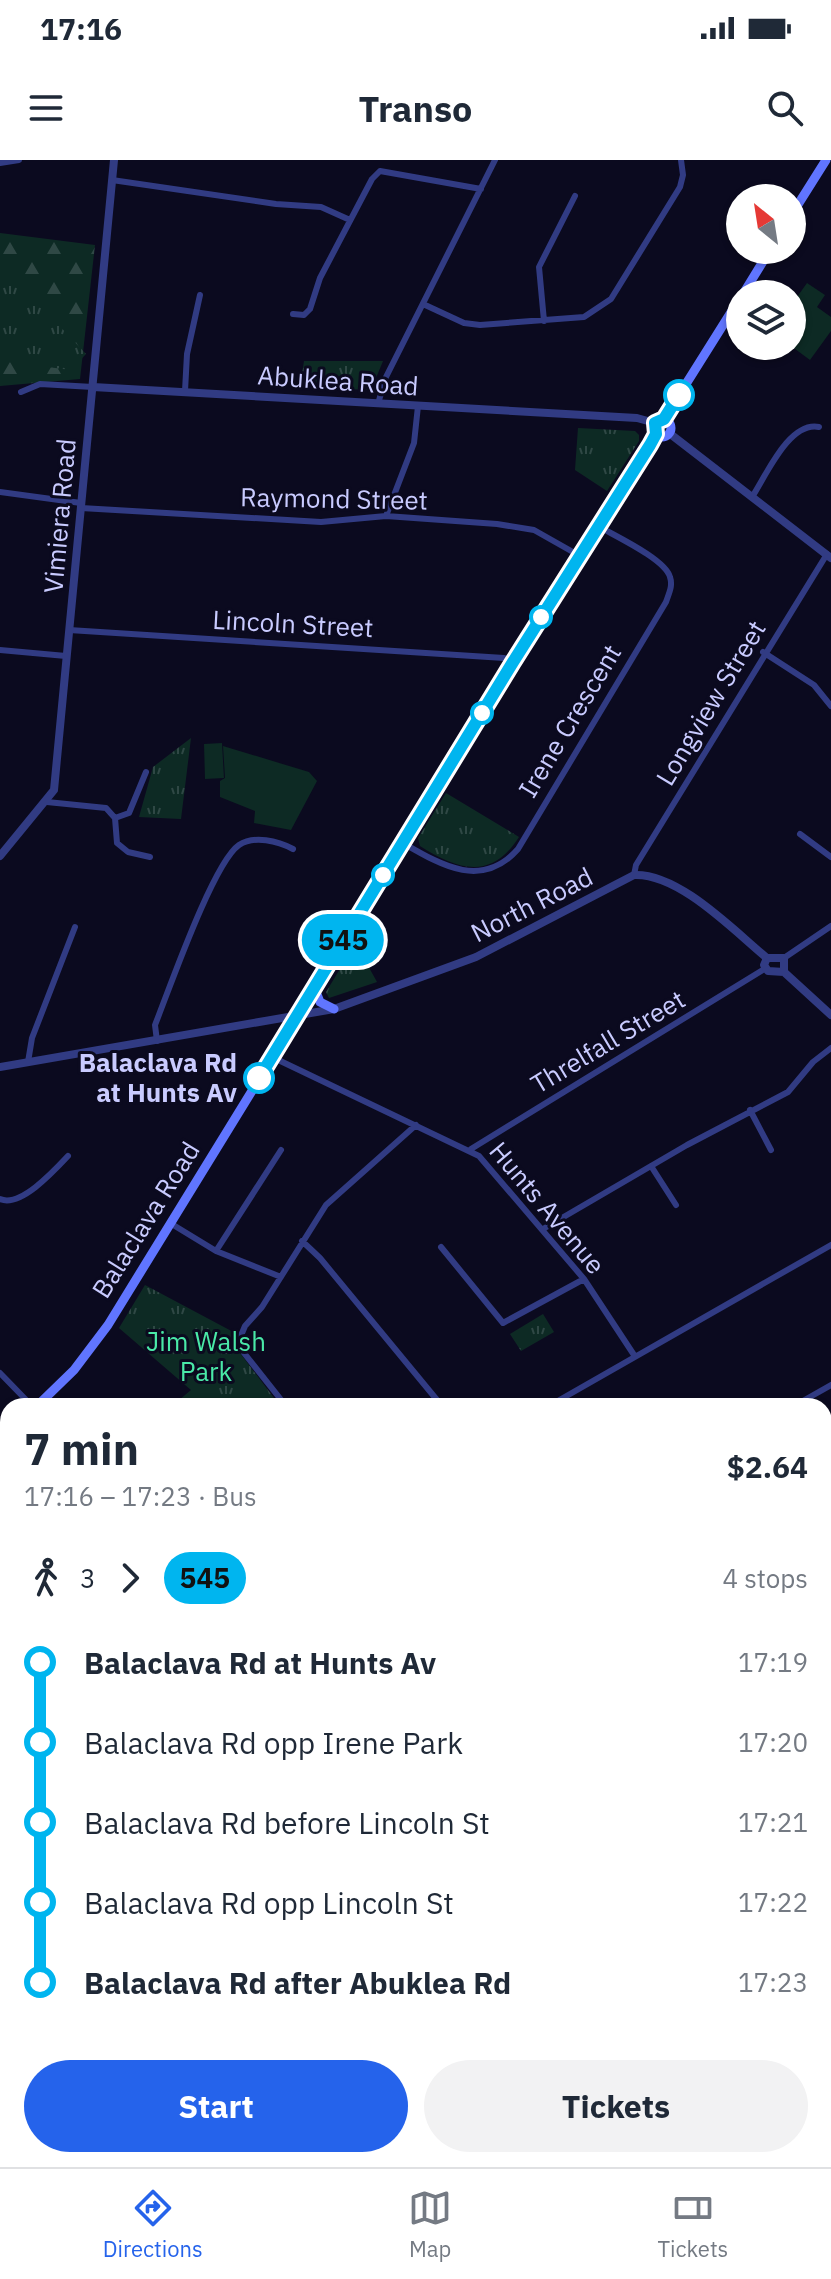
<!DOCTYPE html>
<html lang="en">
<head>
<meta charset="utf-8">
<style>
  body { margin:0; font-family:"IBM Plex Sans",sans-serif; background:#f2f2f3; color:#1f2937; height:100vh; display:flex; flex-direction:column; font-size:30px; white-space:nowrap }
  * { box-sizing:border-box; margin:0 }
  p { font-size:26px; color:#747a83 }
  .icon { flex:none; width:44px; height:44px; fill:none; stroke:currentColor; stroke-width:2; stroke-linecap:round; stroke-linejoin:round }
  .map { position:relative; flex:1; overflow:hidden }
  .drawer { position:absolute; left:0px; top:1238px; width:832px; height:770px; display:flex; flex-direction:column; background:#fff; border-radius:24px 24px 0 0; box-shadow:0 2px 6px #0004 }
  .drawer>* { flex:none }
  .badge { padding:0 16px; border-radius:26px; font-size:28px; line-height:52px }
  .needle { width:52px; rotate:330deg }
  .fabs { position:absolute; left:726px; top:24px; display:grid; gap:16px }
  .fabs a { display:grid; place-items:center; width:80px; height:80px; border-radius:50%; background:#fff; box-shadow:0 2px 6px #0004; font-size:40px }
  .map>.badge { position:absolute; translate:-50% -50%; box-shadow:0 0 0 4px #fff }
  .legs { display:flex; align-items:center; gap:12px; height:88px; padding:0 24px; font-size:26px }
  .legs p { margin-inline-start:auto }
  .headline { display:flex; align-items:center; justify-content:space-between; height:136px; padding:0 24px }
  h1 { font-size:44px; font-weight:700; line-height:60px }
  .cta { display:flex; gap:16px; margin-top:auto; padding:16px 24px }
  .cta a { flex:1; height:92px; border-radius:48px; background:#2563eb; color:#fff; font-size:32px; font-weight:700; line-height:92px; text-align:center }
  .cta a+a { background:#f2f2f3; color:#1f2937 }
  ul { padding:0 24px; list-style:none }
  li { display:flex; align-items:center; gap:28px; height:80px; font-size:30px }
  li i { display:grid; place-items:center; width:12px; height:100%; margin:0 10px; background:currentColor }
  li i::after { content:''; width:20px; height:20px; margin:-10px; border:6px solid; border-radius:50%; background:#fff }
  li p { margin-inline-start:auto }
  li:first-child i { background:linear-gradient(#0000 50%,currentColor 0) }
  li:last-child i { background:linear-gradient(currentColor 50%,#0000 0) }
  .status { display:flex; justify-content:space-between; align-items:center; height:56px; padding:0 40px; background:#fff; direction:ltr }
  .status svg { height:22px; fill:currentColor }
  header { display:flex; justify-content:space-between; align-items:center; height:104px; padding:0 24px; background:#fff; font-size:36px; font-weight:700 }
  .dock { display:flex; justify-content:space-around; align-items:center; height:112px; border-top:2px solid #e0e1e3; background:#fff; font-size:22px; color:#747a83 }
  .dock a { display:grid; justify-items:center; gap:4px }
  .dock .selected { color:#2563eb }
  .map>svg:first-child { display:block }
  .grass { fill:#0d2a24 }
  .forest { fill:url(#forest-firs) }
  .park { fill:url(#park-tufts) }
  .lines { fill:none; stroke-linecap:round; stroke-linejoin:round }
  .minor { stroke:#313b83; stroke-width:6 }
  .tertiary { stroke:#313b83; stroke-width:8 }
  .secondary { stroke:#6075ff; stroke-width:9 }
  .primary { stroke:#a150ff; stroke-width:10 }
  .line-1-casing { stroke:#fff; stroke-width:18 }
  .line-1 { stroke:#00b5ef; stroke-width:12 }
  .stop-1-dot { fill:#fff; stroke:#00b5ef; stroke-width:4 }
  .labels { text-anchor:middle; stroke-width:6; stroke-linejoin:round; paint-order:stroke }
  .street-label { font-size:26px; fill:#c9cbff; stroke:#0b0a1f }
  .stop-label { font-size:26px; font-weight:bold; fill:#c9cbff; stroke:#0b0a1f; text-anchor:end }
  .park-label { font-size:26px; fill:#4ae9a8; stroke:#0b0a1f }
</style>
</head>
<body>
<div class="status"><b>17:16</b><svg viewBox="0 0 49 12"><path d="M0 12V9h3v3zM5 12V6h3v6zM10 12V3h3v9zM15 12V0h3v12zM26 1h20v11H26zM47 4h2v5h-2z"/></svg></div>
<header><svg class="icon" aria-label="menu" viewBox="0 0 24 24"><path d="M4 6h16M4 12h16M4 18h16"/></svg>Transo<svg class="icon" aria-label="search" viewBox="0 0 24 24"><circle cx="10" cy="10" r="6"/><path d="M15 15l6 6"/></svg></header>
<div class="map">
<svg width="831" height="2007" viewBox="0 0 831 2007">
  <defs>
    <pattern id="forest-firs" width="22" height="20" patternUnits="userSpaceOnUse" patternTransform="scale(2)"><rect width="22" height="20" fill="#0d2a24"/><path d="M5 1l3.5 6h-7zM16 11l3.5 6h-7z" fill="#2f4845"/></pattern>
    <pattern id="park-tufts" width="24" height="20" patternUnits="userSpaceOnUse" patternTransform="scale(2)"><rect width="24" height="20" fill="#0d2a24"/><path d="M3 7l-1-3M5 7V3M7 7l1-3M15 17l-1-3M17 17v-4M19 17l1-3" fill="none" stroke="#2f4845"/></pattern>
  </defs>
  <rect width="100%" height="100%" fill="#0b0a1f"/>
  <path class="grass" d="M807,123L825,135L817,147L831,157V171L810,200L791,186L792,144Z
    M222,583L224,618L205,619L204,584Z
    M223,586L309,612L317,621L291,670L254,663L255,651L220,637V621L225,618Z
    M831,1455V1495L824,1498V1459Z"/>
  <path class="forest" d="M0,73L95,85L80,219L0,226Z"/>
  <path class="park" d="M0,103L86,194L71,210L0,201Z
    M304,201H383L371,230L300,227Z
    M578,268L635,271L639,275V281L607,331L575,310Z
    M191,578L181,659L139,657L153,607Z
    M446,633L519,677C491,721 458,710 420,686L418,678Z
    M351,791L367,804L377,822L329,838L326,832Z
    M145,1125L237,1174L240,1193L280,1246H172L191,1230L119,1168Z
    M543,1154L554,1172L521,1191L510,1174Z
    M0,1722L8,1728V1763L0,1757Z"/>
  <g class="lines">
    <path class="minor" d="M0,3L19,0
      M112,20L276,44L321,47L350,60
      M423,144L464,163L480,165L584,157L611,139L680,27L683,15L681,0
      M293,154L304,155L310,149L320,118L372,19L380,11L481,29
      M544,161L539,107L575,36
      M185,231L187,194L200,135
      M21,232L40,224L93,227
      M378,244L385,219L495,0
      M0,332L81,343
      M752,337C766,316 789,261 819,267
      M81,348L321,362L386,356L497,364L534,370L580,396
      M386,356L414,283L418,246
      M69,470L504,498L513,502
      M0,490L66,496
      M763,492L814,525L831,546
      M47,642L106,648L115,658L117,683L128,692L150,697
      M115,658L129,653L146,612
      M800,674L831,697
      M403,683C441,705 482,730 518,689L666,442C669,433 673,426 670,417C665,399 615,376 598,366
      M634,715L636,705L827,394
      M784,798L831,766
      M157,881L155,865C169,830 213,703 239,685C254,675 278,681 293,689
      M272,897L479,996L584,1119L634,1195
      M28,902L32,878L75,767
      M750,950L771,990
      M471,989L766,808
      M651,1006L676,1045
      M0,1039C20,1048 54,1011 68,996
      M170,1063L216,1091L281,1117
      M543,1069L687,985L788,932L813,902L831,888
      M302,1081L320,1098L442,1246
      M441,1087L503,1163L584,1119
      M216,1091L281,990
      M0,1213L32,1246
      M286,1246L244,1193L240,1178L245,1166L262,1147L326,1045L416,965
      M549,1246L831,1085
      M794,1246L831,1225
      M0,1397L8,1406
      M824,1411L831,1408
      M0,1464L8,1456
      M824,1577L831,1575
      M0,1658L8,1665
      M0,1770L8,1776
      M824,1828L831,1827
      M824,1958L831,1957
      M34,2000L41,2007
      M673,2000L680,2007
      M791,2000L793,2007"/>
    <path class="tertiary" d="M93,227L637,258L655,263
      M669,273L831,398
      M0,696L54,630L114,0
      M767,798H784V812
      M767,798L764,805L768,811L784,812
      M784,812L831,855
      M0,907L334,849L476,797L634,715C679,713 733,770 767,798
      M824,1695L831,1694
      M0,1966L8,1964"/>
    <path class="secondary" d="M792,54L826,0
      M743,134L770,90
      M664,259L740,138
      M653 268a9 9 0 1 1 18 0a9 9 0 1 1-18 0Z
      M314,827L320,842L334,849
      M37,1246L74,1210L108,1165L656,274
      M0,1281L8,1273"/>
    <path class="primary" d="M0,1953L8,1957
      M440,2000L455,2007
      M102,2007L106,2000
      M113,2007L116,2000"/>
  </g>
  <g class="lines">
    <g class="line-1-casing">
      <path id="line-1" d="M259,918L513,502L650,285L656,274L655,263L664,259L679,235"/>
    </g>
    <use href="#line-1" class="line-1"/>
  </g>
  <g class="stop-1-dot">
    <circle cx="679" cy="235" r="14"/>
    <circle cx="541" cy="457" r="10"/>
    <circle cx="482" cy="553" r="10"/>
    <circle cx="383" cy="715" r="10"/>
    <circle cx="259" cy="918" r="14"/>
  </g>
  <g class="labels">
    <g class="street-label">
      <text transform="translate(338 221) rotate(4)" y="9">Abuklea Road</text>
      <text transform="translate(334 339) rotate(1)" y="9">Raymond Street</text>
      <text transform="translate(60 356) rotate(-85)" y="9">Vimiera Road</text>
      <text transform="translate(293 464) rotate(3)" y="9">Lincoln Street</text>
      <text transform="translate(711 543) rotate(-59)" y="9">Longview Street</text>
      <text transform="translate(570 561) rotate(-59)" y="9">Irene Crescent</text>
      <text transform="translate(532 745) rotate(-27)" y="9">North Road</text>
      <text transform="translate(608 882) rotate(-31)" y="9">Threlfall Street</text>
      <text transform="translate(547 1048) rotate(50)" y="9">Hunts Avenue</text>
      <text transform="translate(146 1060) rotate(-58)" y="9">Balaclava Road</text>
    </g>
    <g class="stop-label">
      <text x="237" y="912">Balaclava Rd<tspan x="237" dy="30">at Hunts Av</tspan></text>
    </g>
    <g class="park-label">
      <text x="206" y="1191">Jim Walsh<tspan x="206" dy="30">Park</tspan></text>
    </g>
  </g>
</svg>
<div class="fabs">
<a><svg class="needle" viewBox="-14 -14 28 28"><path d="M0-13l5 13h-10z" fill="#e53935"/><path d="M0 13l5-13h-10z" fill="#747a83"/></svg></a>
<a><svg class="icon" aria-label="layers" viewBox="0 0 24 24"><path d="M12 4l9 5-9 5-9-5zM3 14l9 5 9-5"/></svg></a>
</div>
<b class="badge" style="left:343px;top:780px;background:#00b5ef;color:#111">545</b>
<section class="drawer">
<div class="headline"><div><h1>7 min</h1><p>17:16 – 17:23 · Bus</p></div><b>$2.64</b></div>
<div class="legs"><svg class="icon" aria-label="walk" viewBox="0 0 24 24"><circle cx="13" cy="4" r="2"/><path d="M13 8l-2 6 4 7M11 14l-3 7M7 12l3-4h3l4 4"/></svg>3<svg class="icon" aria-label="forward" viewBox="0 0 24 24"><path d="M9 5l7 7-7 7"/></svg><b class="badge" style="background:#00b5ef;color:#111">545</b><p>4 stops</p></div>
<ul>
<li><i style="color:#00b5ef"></i><b>Balaclava Rd at Hunts Av</b><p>17:19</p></li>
<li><i style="color:#00b5ef"></i><span>Balaclava Rd opp Irene Park</span><p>17:20</p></li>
<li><i style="color:#00b5ef"></i><span>Balaclava Rd before Lincoln St</span><p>17:21</p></li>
<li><i style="color:#00b5ef"></i><span>Balaclava Rd opp Lincoln St</span><p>17:22</p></li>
<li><i style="color:#00b5ef"></i><b>Balaclava Rd after Abuklea Rd</b><p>17:23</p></li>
</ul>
<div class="cta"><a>Start</a><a>Tickets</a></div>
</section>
</div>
<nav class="dock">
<a class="selected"><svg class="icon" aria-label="directions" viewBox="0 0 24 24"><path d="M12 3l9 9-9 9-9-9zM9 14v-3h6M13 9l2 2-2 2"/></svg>Directions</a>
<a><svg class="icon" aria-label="map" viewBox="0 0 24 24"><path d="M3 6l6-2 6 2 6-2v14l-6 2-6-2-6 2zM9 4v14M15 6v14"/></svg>Map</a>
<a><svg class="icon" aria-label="tickets" viewBox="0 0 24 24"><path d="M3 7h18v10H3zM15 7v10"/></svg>Tickets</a>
</nav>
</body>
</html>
